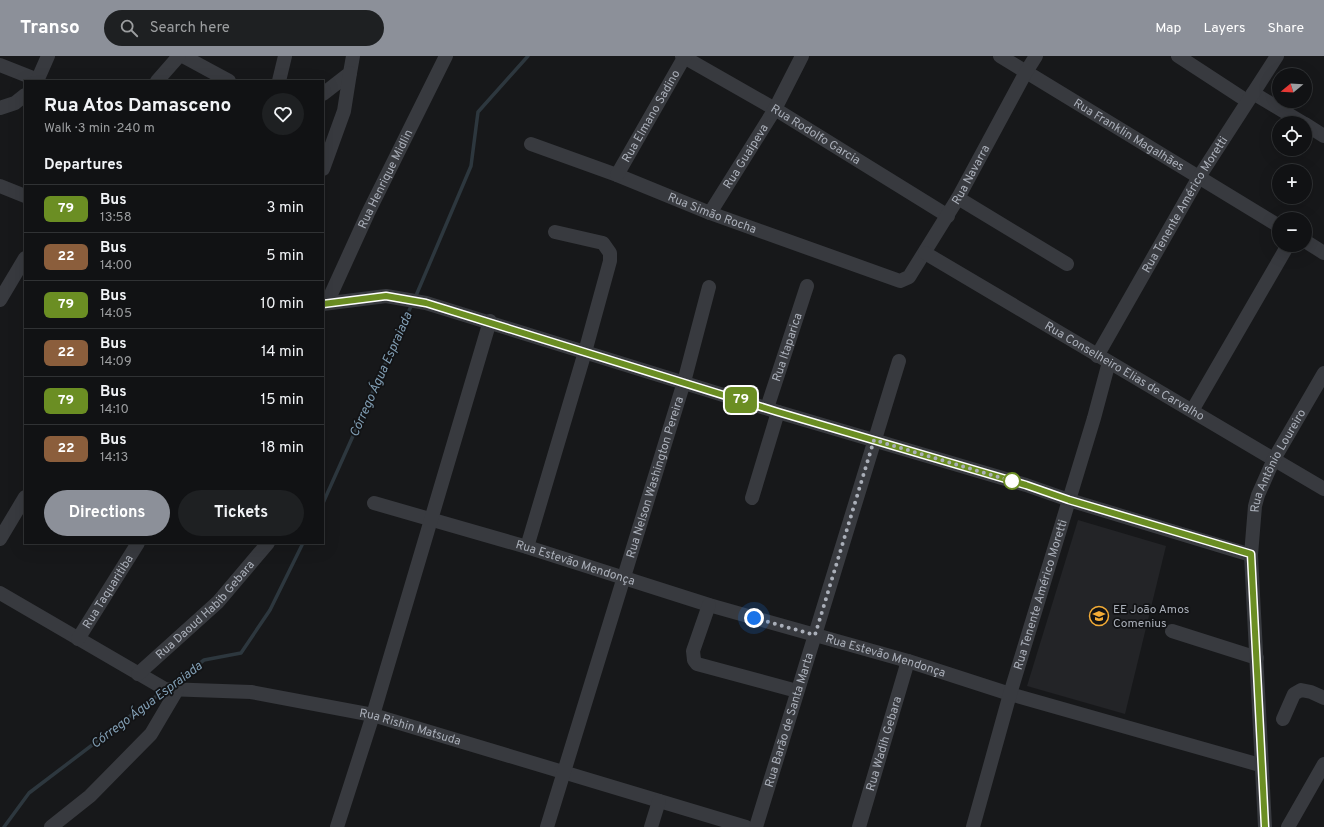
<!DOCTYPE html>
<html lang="en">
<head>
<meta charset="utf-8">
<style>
  body { margin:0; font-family:Overpass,sans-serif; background:#1e2022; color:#f1f3f6; height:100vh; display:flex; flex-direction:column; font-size:15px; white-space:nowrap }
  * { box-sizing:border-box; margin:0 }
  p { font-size:13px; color:#9c9ea0 }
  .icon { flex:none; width:22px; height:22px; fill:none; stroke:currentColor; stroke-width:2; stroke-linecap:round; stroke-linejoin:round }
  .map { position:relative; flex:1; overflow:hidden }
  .drawer { position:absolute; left:24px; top:24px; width:300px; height:464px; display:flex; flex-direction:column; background:#111214; border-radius:0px; box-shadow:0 4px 16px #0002,0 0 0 1px #303234 }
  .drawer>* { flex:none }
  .badge { padding:0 8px; border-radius:6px; font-size:14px; line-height:26px }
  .needle { width:26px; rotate:252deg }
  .tools { position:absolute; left:1272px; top:12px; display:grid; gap:8px }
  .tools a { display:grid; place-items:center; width:40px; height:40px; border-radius:50%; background:#111214; box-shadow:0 4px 16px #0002,0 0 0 1px #303234; font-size:20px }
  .you { position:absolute; width:20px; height:20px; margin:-10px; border:3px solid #fff; border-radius:50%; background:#1a73e8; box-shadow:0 0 0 6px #1a73e833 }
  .map>.badge { position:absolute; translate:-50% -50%; box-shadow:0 0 0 2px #fff }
  h2 { padding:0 20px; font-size:15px; line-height:36px }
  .round { display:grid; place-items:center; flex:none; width:42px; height:42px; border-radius:21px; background:#1e2022 }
  .head { display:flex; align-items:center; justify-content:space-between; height:68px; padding:0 20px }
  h1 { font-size:19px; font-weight:700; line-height:30px }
  .primary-button { display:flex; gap:8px; margin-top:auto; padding:8px 20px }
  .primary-button a { flex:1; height:46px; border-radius:24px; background:#8c9099; color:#fff; font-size:16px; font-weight:700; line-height:46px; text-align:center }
  .primary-button a+a { background:#1e2022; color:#f1f3f6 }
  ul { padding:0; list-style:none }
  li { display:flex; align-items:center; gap:12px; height:48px; padding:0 20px; border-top:1px solid #303234 }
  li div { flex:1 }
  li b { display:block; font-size:15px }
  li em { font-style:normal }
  li .badge { min-width:44px; font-weight:700; text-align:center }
  header { display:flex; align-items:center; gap:24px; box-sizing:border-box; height:56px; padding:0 20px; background:#8c9099; color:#fff }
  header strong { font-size:19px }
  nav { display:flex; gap:22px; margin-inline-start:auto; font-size:14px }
  .search { width:280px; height:36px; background:#1e2022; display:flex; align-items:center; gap:10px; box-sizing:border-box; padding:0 14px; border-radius:22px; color:#9c9ea0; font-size:15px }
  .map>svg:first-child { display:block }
  .built { fill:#232427 }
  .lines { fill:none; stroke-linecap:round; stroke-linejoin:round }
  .stream { stroke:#2d373e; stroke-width:3.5 }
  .minor { stroke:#383a3f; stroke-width:14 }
  .line-casing { stroke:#fff; stroke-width:9 }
  .line { stroke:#6b8e23; stroke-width:6 }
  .walk { stroke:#aaafb9; stroke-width:4; stroke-dasharray:0 7.2 }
  .stop-dot { fill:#fff; stroke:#6b8e23; stroke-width:2 }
  .labels { text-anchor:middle; stroke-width:3.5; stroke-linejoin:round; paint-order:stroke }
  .street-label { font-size:12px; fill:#aaafb9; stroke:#121315 }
  .poi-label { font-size:12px; fill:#aaafb9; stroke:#121315; text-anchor:start }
  .water-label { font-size:13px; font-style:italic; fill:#819eb4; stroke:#121315 }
</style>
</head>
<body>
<header>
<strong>Transo</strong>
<div class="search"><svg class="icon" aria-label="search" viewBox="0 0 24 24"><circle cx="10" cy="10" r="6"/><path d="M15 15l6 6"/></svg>Search here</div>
<nav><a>Map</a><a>Layers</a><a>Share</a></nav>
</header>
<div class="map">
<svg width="1324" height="771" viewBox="0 0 1324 771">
  <rect width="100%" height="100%" fill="#17181a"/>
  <path class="built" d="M1078,464L1166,490L1125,658L1027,630Z"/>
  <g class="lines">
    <path class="stream" d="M415,242L471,110L478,56L528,0
      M323,447L412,248
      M172,629L204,604L241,597L270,554L303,487
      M4,771L29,737L162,636"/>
    <g class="minor">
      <path d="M183,0L229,25"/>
      <path id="s1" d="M682,0L775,53L948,160"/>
      <path id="s2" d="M1000,0L1279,170"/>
      <path d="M1178,0L1247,45"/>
      <path d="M0,9L38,24"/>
      <path d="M37,25L48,0"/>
      <path d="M157,25L179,0"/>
      <path d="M279,25L285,0"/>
      <path d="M1253,37L1303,67"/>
      <path d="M323,38L350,17L353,0"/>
      <path d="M0,52L15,47L25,39"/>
      <path d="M1305,68L1324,80"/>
      <path id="s3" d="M531,88L617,119L710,157L900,225L909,221L958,142L1026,16L1036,0"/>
      <path d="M323,113L344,55L350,17"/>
      <path id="s4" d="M617,119L685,0"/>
      <path d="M0,130L25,140"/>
      <path d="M958,142L1067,208"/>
      <path id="s5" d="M710,157L775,53L802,0"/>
      <path d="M1305,185L1324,197"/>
      <path id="s6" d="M925,197C1057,276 1191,353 1324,433"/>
      <path d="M0,244L25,202"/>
      <path id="s7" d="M327,247L368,157L446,0"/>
      <path d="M323,248L386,240L426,247L778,356L1026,429L1069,444L1251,499"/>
      <path id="s8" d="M1097,300L1199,121L1277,0"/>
      <path id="s9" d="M767,352L807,230"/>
      <path d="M1193,353L1288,189"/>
      <path d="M752,442L778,356"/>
      <path id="s10" d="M374,447L527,491L709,549L908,605L1010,638L1260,709"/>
      <path d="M0,483L25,441"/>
      <path d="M527,491L585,296L610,205V197L603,187L555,176"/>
      <path id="s11" d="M0,537L165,633L251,636L373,659L746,771"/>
      <path d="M709,549L693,595L694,604L697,608L797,635"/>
      <path d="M1172,575L1257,602"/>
      <path id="s12" d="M78,583L138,487"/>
      <path id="s13" d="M138,618L218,546L268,487"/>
      <path d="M1283,663L1294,638L1301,634L1311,636L1324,642"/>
      <path d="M51,771L90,740L151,678L177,634"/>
      <path d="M337,771L373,659L490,265"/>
      <path id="s14" d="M547,771L684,326L709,231"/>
      <path d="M651,771L659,745"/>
      <path id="s15" d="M756,771L899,305"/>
      <path id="s16" d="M859,771L908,605"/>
      <path id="s17" d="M973,771L1010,638L1094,362L1109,306"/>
      <path id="s18" d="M1265,771L1251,499L1255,450L1258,439L1274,403L1324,317"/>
      <path d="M1288,771L1324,708"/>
    </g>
  </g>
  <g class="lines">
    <g class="line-casing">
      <path id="line" d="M323,248L386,240L426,247L778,356L1026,429L1069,444L1251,498L1265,771"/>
    </g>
    <use href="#line" class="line"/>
    <path class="walk" d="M754,562L815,579L874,384L1015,426L1012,425"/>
  </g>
  <defs>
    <g id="school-ring" transform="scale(1)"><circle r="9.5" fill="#121315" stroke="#f3ac36" stroke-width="1.5"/><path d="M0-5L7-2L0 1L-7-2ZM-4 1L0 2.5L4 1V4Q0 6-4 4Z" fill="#f3ac36"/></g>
  </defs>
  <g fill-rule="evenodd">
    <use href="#school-ring" x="1099" y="560"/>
  </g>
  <circle class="stop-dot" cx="1012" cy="425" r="8"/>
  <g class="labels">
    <g class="street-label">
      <text dy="4" stroke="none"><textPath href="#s4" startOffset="68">Rua Elmano Sadino</textPath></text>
      <text dy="4" stroke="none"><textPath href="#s1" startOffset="155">Rua Rodolfo Garcia</textPath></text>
      <text dy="4" stroke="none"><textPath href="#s2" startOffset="151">Rua Franklin Magalhães</textPath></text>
      <text dy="4" stroke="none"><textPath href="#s5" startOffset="67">Rua Guaipeva</textPath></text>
      <text dy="4" stroke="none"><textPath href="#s3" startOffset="523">Rua Navarra</textPath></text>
      <text dy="4" stroke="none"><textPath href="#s7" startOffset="137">Rua Henrique Midlin</textPath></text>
      <text dy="4" stroke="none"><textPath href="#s8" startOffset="175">Rua Tenente Américo Moretti</textPath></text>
      <text dy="4" stroke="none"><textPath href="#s3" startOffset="194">Rua Simão Rocha</textPath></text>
      <text dy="4" stroke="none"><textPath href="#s9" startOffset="64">Rua Itaparica</textPath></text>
      <text dy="4" stroke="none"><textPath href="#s6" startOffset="232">Rua Conselheiro Elias de Carvalho</textPath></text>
      <text dy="4" stroke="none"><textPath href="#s18" startOffset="372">Rua Antônio Loureiro</textPath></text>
      <text dy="4" stroke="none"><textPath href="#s14" startOffset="366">Rua Nelson Washington Pereira</textPath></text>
      <text dy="4" stroke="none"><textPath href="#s10" startOffset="210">Rua Estevão Mendonça</textPath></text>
      <text dy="4" stroke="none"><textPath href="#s12" startOffset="56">Rua Taquaritiba</textPath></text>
      <text dy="4" stroke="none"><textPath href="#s17" startOffset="242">Rua Tenente Américo Moretti</textPath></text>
      <text dy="4" stroke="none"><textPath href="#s13" startOffset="93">Rua Daoud Habib Gebara</textPath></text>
      <text dy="4" stroke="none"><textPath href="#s10" startOffset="534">Rua Estevão Mendonça</textPath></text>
      <text dy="4" stroke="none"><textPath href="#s15" startOffset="112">Rua Barão de Santa Marta</textPath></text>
      <text dy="4" stroke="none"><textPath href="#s11" startOffset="440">Rua Rishin Matsuda</textPath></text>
      <text dy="4" stroke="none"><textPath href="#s16" startOffset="87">Rua Wadih Gebara</textPath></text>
    </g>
    <g class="poi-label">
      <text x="1113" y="557">EE João Amos<tspan x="1113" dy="14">Comenius</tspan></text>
    </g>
    <g class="water-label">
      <text transform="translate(380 318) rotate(-66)" y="5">Córrego Água Espraiada</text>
      <text transform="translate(146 648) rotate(-37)" y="5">Córrego Água Espraiada</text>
    </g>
  </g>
</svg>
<div class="tools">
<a><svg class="needle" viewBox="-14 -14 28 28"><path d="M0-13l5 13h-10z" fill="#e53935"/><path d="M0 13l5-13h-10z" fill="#9c9ea0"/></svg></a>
<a><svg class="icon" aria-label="locate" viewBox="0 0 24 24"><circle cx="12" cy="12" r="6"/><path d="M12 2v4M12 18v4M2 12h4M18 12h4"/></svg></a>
<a>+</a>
<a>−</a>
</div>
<div class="you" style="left:754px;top:562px"></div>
<b class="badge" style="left:741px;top:344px;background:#6b8e23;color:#fff">79</b>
<section class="drawer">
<div class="head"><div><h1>Rua Atos Damasceno</h1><p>Walk · 3 min · 240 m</p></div><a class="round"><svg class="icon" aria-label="heart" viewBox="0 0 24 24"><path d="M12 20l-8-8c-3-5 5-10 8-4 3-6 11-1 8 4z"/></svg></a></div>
<h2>Departures</h2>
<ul>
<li><span class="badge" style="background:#6b8e23;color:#fff">79</span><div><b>Bus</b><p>13:58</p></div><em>3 min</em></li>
<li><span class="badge" style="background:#8b5e3c;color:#fff">22</span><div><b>Bus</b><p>14:00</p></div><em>5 min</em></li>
<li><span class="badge" style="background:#6b8e23;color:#fff">79</span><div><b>Bus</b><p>14:05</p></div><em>10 min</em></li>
<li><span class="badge" style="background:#8b5e3c;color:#fff">22</span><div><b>Bus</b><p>14:09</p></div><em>14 min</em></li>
<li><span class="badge" style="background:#6b8e23;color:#fff">79</span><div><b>Bus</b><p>14:10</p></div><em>15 min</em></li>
<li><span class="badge" style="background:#8b5e3c;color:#fff">22</span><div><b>Bus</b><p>14:13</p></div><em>18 min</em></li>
</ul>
<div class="primary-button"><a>Directions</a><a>Tickets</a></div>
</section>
</div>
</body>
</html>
